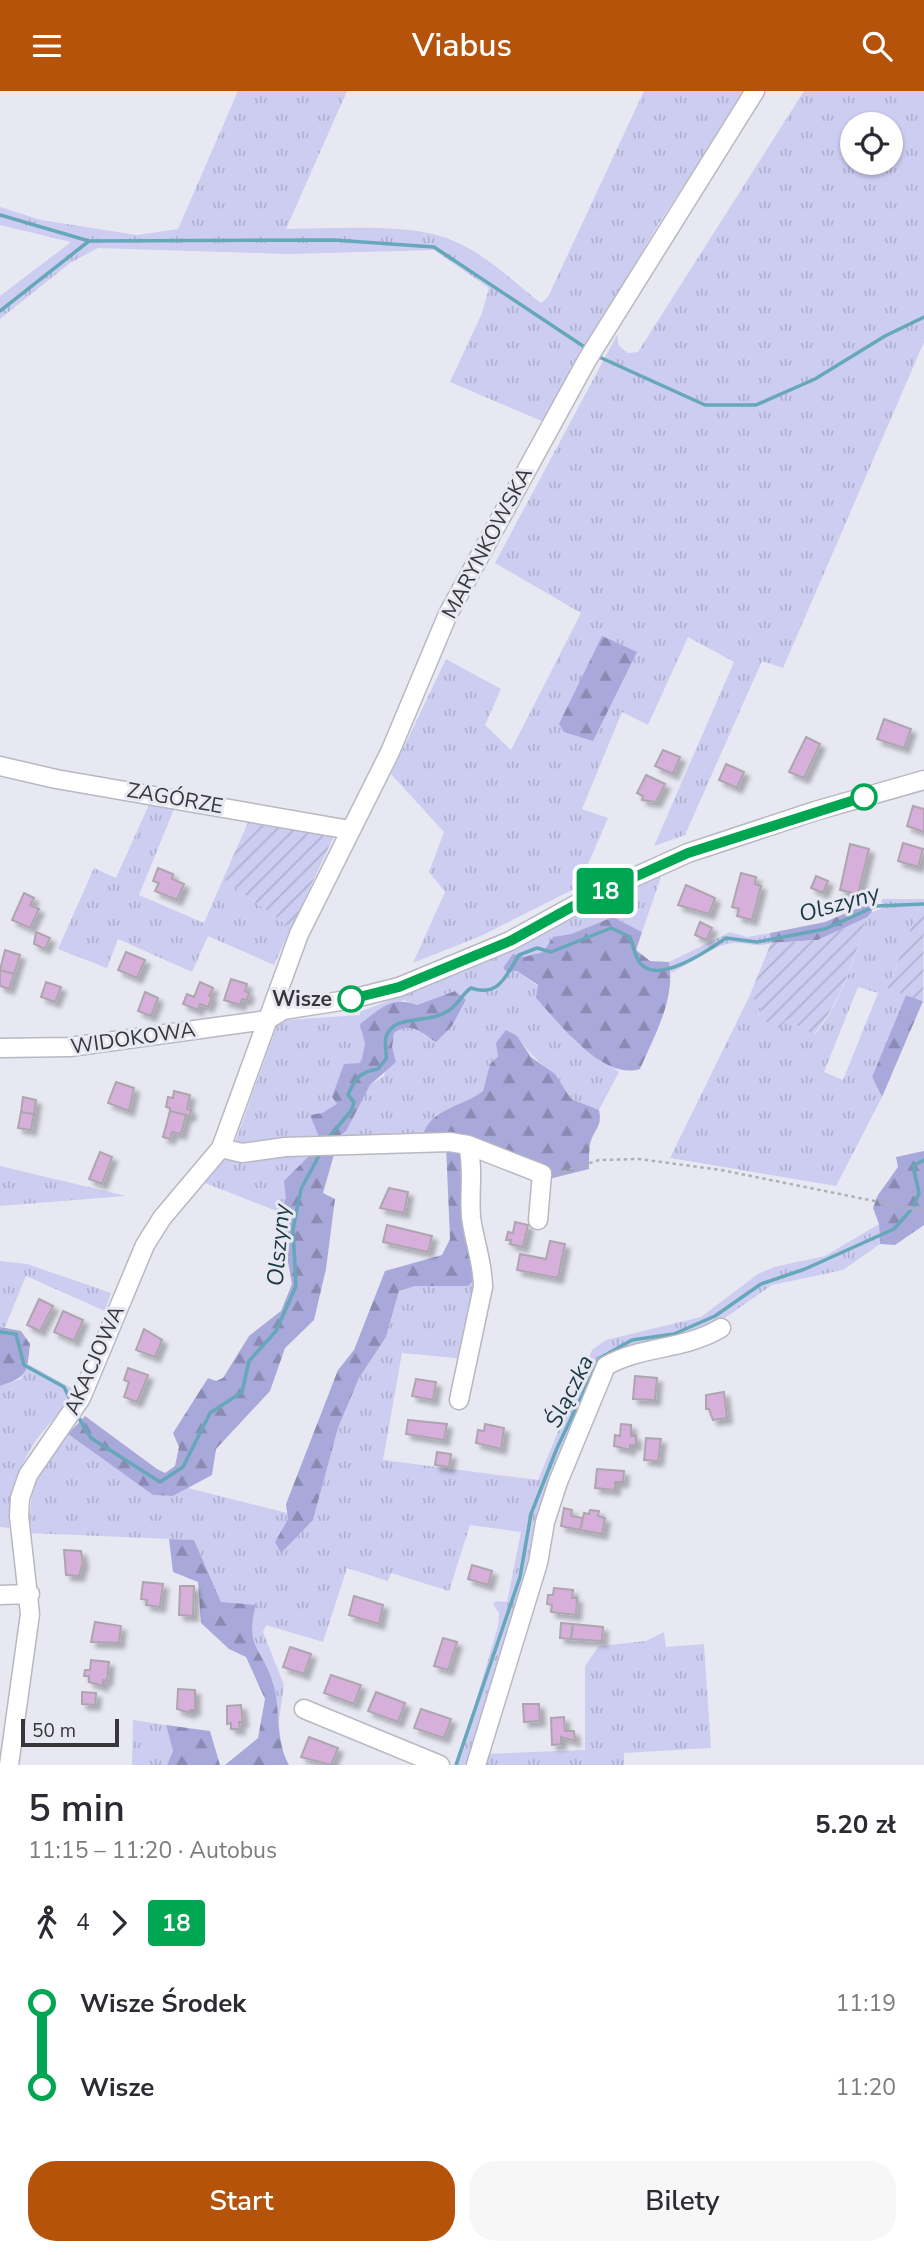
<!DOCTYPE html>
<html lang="pl">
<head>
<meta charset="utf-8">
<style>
  body { margin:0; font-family:"Nunito Sans",sans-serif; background:#f7f7f7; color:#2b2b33; height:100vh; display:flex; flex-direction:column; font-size:26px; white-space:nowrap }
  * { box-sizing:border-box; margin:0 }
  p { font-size:23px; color:#7c7c81 }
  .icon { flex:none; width:38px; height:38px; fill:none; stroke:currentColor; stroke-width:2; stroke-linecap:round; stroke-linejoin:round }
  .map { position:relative; height:1674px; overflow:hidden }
  .side { display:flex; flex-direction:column; background:#fff; flex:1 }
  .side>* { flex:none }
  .badge { padding:0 14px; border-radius:5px; font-size:24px; line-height:46px }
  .buttons { position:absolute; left:840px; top:21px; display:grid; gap:14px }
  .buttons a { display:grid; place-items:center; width:63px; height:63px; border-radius:50%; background:#fff; box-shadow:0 2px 5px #0004; font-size:35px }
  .scale { position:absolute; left:21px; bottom:18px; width:98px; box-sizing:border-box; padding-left:7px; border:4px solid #37373b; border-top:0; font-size:19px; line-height:24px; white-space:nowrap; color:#37373b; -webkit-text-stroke:5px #e8e8f3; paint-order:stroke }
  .map>.badge { position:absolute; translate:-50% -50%; box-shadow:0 0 0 4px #fff }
  .legs { display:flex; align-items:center; gap:10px; height:77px; padding:0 28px; font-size:23px }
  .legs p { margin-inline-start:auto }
  .overview { display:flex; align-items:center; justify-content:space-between; height:119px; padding:0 28px }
  h1 { font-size:38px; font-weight:600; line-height:52px }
  .action { display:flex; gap:14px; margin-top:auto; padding:14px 28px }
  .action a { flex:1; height:80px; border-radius:28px; background:#b45309; color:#fff; font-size:28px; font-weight:600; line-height:80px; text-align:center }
  .action a+a { background:#f7f7f7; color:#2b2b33 }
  ul { padding:0 28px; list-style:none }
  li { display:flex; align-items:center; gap:24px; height:84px; font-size:26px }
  li i { display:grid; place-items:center; width:10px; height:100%; margin:0 9px; background:currentColor }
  li i::after { content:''; width:18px; height:18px; margin:-9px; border:5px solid; border-radius:50%; background:#fff }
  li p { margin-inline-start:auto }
  li:first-child i { background:linear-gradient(#0000 50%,currentColor 0) }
  li:last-child i { background:linear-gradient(currentColor 50%,#0000 0) }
  header { display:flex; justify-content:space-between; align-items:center; height:91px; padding:0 28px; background:#b45309; color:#fff; font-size:32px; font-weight:600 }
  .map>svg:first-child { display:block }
  .grass { fill:url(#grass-tufts); fill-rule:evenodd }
  .forest { fill:url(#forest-firs) }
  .garden { fill:url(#garden-furrows) }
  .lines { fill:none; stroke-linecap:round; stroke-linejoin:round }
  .stream { stroke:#66a7ba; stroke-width:3.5 }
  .building { fill:#d6b0db; stroke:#ada6ae; stroke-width:2; filter:url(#shadow) }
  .minor-casing { stroke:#b8b8c3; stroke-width:21 }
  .path { stroke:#afafb8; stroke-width:2.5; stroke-dasharray:3.5 3.5; stroke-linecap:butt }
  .minor { stroke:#fff; stroke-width:18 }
  .line-1-casing { stroke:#fff; stroke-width:16 }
  .line-1 { stroke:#00a651; stroke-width:10 }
  .stop-1-dot { fill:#fff; stroke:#00a651; stroke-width:3.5 }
  .labels { text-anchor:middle; stroke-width:6; stroke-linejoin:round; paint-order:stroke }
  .street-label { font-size:21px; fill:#37373b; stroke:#e8e8f3 }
  .stop-label { font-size:21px; font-weight:bold; fill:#37373b; stroke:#e8e8f3; text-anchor:end }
  .water-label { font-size:23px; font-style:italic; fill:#193a42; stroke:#e8e8f3 }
</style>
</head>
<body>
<header><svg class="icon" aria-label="menu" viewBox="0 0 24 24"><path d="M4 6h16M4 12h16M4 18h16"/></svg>Viabus<svg class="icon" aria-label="search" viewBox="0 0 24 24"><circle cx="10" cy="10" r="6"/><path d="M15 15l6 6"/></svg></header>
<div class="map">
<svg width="924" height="1674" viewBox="0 0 924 1674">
  <defs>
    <pattern id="grass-tufts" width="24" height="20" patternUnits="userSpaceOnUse" patternTransform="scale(1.75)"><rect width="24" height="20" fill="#cccdf1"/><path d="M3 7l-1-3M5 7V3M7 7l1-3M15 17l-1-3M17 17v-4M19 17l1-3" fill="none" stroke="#b0b1d0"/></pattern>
    <pattern id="forest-firs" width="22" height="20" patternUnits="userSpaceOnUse" patternTransform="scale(1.75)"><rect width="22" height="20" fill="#a8a8da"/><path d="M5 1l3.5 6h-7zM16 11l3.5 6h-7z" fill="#8a8ab2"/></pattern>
    <pattern id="garden-furrows" width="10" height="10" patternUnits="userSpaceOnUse" patternTransform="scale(1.75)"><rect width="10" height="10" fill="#cccdf1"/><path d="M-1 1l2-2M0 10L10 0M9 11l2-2" fill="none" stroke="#b0b1d0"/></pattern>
    <filter id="shadow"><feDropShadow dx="5" dy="5" stdDeviation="2" flood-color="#0004"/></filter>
  </defs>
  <rect width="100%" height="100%" fill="#e8e8f3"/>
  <path class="grass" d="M238,0H347L286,138C333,138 392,133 437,144C476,154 510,188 541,212L548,206L644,0H745L656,137L544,331L450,291L482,222L489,197L434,159L290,163L98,157L70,172L0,228V205L71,151L0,134V116L41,129L137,144L178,138Z
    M804,0H924V251L783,577L762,570L685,744L654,755L734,571L688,546L648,634L622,621L582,718L608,727L578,796L483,844L413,872L445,801L429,781L444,741L391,683L446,568L501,598L485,634L511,659L581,522L495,472L617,244L619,255L628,262L638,261ZM852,33H891V72H852Z
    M151,709L176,713L139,804L204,832L223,788L291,837L274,874L208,845L192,881L118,848L107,877L58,858L94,777L116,787Z
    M662,783L642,841L613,826L571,843L553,846L543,861L524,866L507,881L517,880L538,895L537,907L578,953L619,981L599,1019L571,1008C557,982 533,970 517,945L490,973L483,1000C462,1016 430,1017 422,1046L333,1050L370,994L384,985L394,942C407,933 415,934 426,945L452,935L466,910L455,900L417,914L403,909L365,952L361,973L338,1013L322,1022L323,1048L243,1057L235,1052L277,934L284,929L360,924V921L483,872Z
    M882,808H924V817H919L887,898L906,904L872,986L882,1006L836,1095L670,1067L749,906L763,913L758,925L786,929L815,943C842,911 857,863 867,823L881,818ZM858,896L878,902L843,989L824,981Z
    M730,841L747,846L770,842L771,852C755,858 743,849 727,853C709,858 688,873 671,882L669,871Z
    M315,1059L279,1121L205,1092L223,1068Z
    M0,1075L126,1105L0,1115Z
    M879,1133L880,1153L843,1179L772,1194L699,1245L607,1267L471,1674H457L498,1535L499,1522L493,1513L497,1510L507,1511L521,1441L470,1434L449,1500L391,1482L388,1490L347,1477L323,1551L266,1534L263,1541L284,1594L278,1636L273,1591L255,1558L250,1534L221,1511L194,1449L28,1442L33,1391L68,1343L153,1404L173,1405L188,1397L287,1422L288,1428L275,1451L301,1440L313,1429L338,1337L359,1287L386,1246L399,1200L415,1195H467L478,1185L465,1268L402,1262L383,1369L538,1389L592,1259L606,1249L701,1226L758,1183L774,1176L825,1165Z
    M0,1170L27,1173L111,1202L105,1220L26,1185L5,1236H0Z
    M28,1273L73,1298C64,1318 50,1331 37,1348C18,1375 11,1404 9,1437L0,1436V1295L21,1288Z
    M664,1541L666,1556L704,1553L711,1657L624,1662V1674H481L485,1663L585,1659V1575L599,1555L646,1550Z
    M133,1629L166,1634L173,1660L167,1674H132Z"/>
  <path class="forest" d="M602,545L637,561L593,650L564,641L559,633Z
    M870,812L872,821L866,827L818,849L771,852L770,842L825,831Z
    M613,826L642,841L636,859L650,870L669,871C676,908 654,945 640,978C603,990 559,932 536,907L538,894L517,880L507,881L503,877L513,863L524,866L543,861L553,846L571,843Z
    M455,900L466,909L452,935L436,951C420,941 412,930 394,942L392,956L396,971L370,994L346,1040L333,1050L319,1046L310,1024L322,1022L337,1013L332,1006L344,973L361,972L365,952L360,933C380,918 392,904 417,914Z
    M906,904L923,910L882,1006L872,986Z
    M506,939L517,945L531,966L555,983L571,1008L599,1019C603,1036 593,1039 590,1053C589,1061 589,1071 589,1078L549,1088L422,1046C430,1017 462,1016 483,1000L490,973L498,965L496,952Z
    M446,1054L464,1058L478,1185L468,1195H415L399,1200L386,1246L359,1287L338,1337L313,1429L281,1462L275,1451L288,1428L286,1413L338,1279L354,1259L385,1180L442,1164L450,1148Z
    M315,1059L335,1060L323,1102L335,1108L326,1178L314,1229L285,1257L270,1300L216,1358L212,1384L173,1405L153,1404L68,1343L85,1325L157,1378L165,1382L175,1375L179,1356L173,1342L208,1287L216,1290L223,1287L249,1245L281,1220L292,1193L279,1121L286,1107L284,1090Z
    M924,1060V1134L895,1154L880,1153L879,1133L873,1117L878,1104L898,1076L896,1066Z
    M0,1236L21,1240L30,1253C27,1281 28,1286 0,1295Z
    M169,1448L194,1449L221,1511L256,1514C244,1557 263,1558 273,1592C281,1619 275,1649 289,1674H225L258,1647L265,1608L246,1566L229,1558L201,1532L198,1491L173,1481Z
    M166,1634L210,1640L220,1674H167L173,1660Z"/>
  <path class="garden" d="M250,727L335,743L291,837L223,788Z
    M919,817H924L923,910L887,898Z
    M866,827C856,866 840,912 814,943L786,929L779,937L758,926L763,913L749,906L771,852L818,849Z"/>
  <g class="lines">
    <path class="stream" d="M0,124L89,150
      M0,220L89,150L334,149L434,156L586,257
      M597,265L705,314H756L815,288L885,245L924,226
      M328,1047L351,1020L354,1011L348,1004C355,987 360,981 378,978L386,968C387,961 384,952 386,946C394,922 426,934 448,920C457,915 462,903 471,897C499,907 507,883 519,864L537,857L551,861L611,837L630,846C633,853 635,866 640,872C658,895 710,858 726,847L757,851L825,838L876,815L924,813
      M914,1114L919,1102L913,1075L924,1069
      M0,1241L16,1243L24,1274L64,1296L71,1310
      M77,1324L91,1347L160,1391L183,1376L210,1322L242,1301L249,1270L276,1240L296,1195L293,1139L301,1098L321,1061
      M456,1674L520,1486L531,1423L557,1357L600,1267L632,1249L674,1243L715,1225L761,1193L805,1178L894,1138L910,1120"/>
  </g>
  <path class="building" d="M884,628L911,638L904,657L877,648Z
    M806,646L820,653L804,687L789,681Z
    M663,659L680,666L673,683L655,675Z
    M726,673L744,681L737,697L719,689Z
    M646,684L665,693L656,711L642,709L643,705L637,702Z
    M913,715L924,718V741L907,735Z
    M903,752L923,758L918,776L898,770Z
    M850,753L869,758L858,803L840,799Z
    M158,777L173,783L172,788L184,793L177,809L155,800L159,792L153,790Z
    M741,782L756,786L755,793L761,795L752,829L737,825L739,818L732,816Z
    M816,785L828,790L823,802L811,797Z
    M686,794L715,807L709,823L678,814Z
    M24,802L34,807L30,814L39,818L30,837L12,829Z
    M700,831L712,837L706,849L695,844Z
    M36,841L50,847L45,858L34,853Z
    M5,859L20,864L14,883L0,879Z
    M126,861L145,869L137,887L118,879Z
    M0,879L14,883L9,898L0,895Z
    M231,888L247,893L245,900L249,902L247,909L242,908L240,914L224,909Z
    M46,891L61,896L55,911L41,906Z
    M200,891L213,897L209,905L212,906L208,916L200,913L198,919L183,913L187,903L194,906Z
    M145,901L158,907L151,925L138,920Z
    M116,991L134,997L129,1020L108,1012Z
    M174,1000L190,1004L187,1018L191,1019L190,1025L170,1020V1017L166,1016L168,1006L173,1007Z
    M23,1006L36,1009L34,1023L21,1021Z
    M170,1020L186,1024L181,1043L172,1041L170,1048L163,1046Z
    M21,1021L34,1023L31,1039L18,1037Z
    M100,1061L112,1066L102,1093L89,1088Z
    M389,1097L408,1101L404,1122L380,1117Z
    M515,1131L528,1134L523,1156L510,1153L511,1149H506L508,1141L513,1142Z
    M387,1134L432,1145L428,1161L383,1151Z
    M550,1150L565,1153L558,1187L517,1179L520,1163L546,1168Z
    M39,1208L53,1215L40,1240L27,1234Z
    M63,1220L83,1229L74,1250L54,1241Z
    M144,1238L162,1249L155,1266L136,1259Z
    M128,1277L148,1284L137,1311L124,1306L129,1291L124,1289Z
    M635,1285L657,1287L655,1309L633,1308Z
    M416,1288L436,1291L433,1309L412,1305Z
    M724,1301L727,1327L713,1329L709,1318H706V1304Z
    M408,1329L447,1333L444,1349L406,1343Z
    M485,1333L504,1337L501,1358L476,1352L478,1339L484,1340Z
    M621,1333L631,1334V1345H636V1354H630V1359L614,1355L615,1344L620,1345Z
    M646,1347L661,1348L658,1370L644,1369Z
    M437,1361L451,1363L449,1376L435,1374Z
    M597,1378L624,1380L623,1391H615V1399L595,1397Z
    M564,1417L572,1419L571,1425L583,1427L580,1439L561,1435Z
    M590,1419L599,1420L598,1425L605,1427L602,1443L580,1439L584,1422L589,1423Z
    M64,1459L81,1460L83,1471L79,1485L66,1484Z
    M472,1474L492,1480L488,1494L468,1488Z
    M143,1491L163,1493L160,1516L146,1514L147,1509L141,1508Z
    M180,1495H194L193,1525L179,1524Z
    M554,1497L573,1499L572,1507H577L576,1524L551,1521L552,1514L547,1513L548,1504H553Z
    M354,1505L383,1514L379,1533L349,1524Z
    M95,1531L121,1535L119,1552L91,1551Z
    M561,1532L573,1533L571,1548L560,1547Z
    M573,1533L603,1536L602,1550L571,1548Z
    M443,1547L457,1551L448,1579L434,1575Z
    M290,1556L311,1563L304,1583L283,1576Z
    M91,1569L109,1571L107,1590L103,1589V1595L89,1591V1585H84L85,1579H90Z
    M331,1584L361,1594L354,1613L324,1602Z
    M178,1598L195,1599V1619H190V1622L177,1618Z
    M82,1601L96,1602L95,1614L82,1613Z
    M376,1601L405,1612L398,1631L368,1620Z
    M523,1613H539L540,1630L524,1631Z
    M241,1614L243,1631H239L240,1638H231V1632L227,1633V1615Z
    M421,1618L451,1628L444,1647L414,1637Z
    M564,1626L565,1640H574L575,1650L561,1646V1653L552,1654L551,1627Z
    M309,1646L338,1657L331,1674L301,1666Z"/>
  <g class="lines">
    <g class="minor-casing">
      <path id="minor" d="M0,675L56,688L350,739
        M0,957L70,956L267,929L283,919L347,909L399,896L510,850L588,807L688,762L815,720L924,689
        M221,1057L242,1062L285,1056L450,1051L468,1054L542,1083L538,1129
        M459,1309L483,1196C483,1172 474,1150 471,1126C469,1101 474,1078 468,1054
        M0,1504L30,1503
        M304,1618L440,1674
        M9,1674L30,1523L19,1425L20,1407L28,1384L81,1307L145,1154L162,1127L221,1057L299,843L390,661L448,523L587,269L755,0
        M476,1674L538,1472L545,1431L558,1391L606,1275C643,1254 682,1260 721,1237"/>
    </g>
    <path class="path" d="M556,1083L599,1069L639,1068L721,1079L924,1120"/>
    <use href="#minor" class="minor"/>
  </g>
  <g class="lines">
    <g class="line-1-casing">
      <path id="line-1" d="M351,908L399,896L510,850L588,807L688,762L864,706"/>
    </g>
    <use href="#line-1" class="line-1"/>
  </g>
  <g class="stop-1-dot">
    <circle cx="864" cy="706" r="12"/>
    <circle cx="351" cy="908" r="12"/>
  </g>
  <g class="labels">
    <g class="street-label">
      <text transform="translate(487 452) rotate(-62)" y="7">MARYNKOWSKA</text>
      <text transform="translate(175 707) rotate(10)" y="7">ZAGÓRZE</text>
      <text transform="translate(133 947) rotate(-8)" y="7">WIDOKOWA</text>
      <text transform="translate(94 1269) rotate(-66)" y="7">AKACJOWA</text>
    </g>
    <g class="stop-label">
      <text x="332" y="915">Wisze</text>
    </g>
    <g class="water-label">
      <text transform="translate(839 812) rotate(-16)" y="8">Olszyny</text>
      <text transform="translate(278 1154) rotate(-85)" y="8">Olszyny</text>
      <text transform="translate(569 1300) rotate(-63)" y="8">Ślączka</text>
    </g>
  </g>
</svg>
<div class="buttons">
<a><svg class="icon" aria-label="locate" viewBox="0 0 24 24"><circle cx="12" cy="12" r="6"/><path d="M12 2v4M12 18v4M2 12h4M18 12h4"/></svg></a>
</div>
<div class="scale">50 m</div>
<b class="badge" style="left:605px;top:800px;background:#00a651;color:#fff">18</b>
</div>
<section class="side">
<div class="overview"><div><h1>5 min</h1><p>11:15 – 11:20 · Autobus</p></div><b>5.20 zł</b></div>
<div class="legs"><svg class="icon" aria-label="walk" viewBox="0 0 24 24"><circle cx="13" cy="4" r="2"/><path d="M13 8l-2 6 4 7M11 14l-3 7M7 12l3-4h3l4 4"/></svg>4<svg class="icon" aria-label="forward" viewBox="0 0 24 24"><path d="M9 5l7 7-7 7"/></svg><b class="badge" style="background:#00a651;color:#fff">18</b></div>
<ul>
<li><i style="color:#00a651"></i><b>Wisze Środek</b><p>11:19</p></li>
<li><i style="color:#00a651"></i><b>Wisze</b><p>11:20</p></li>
</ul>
<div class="action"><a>Start</a><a>Bilety</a></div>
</section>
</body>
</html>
